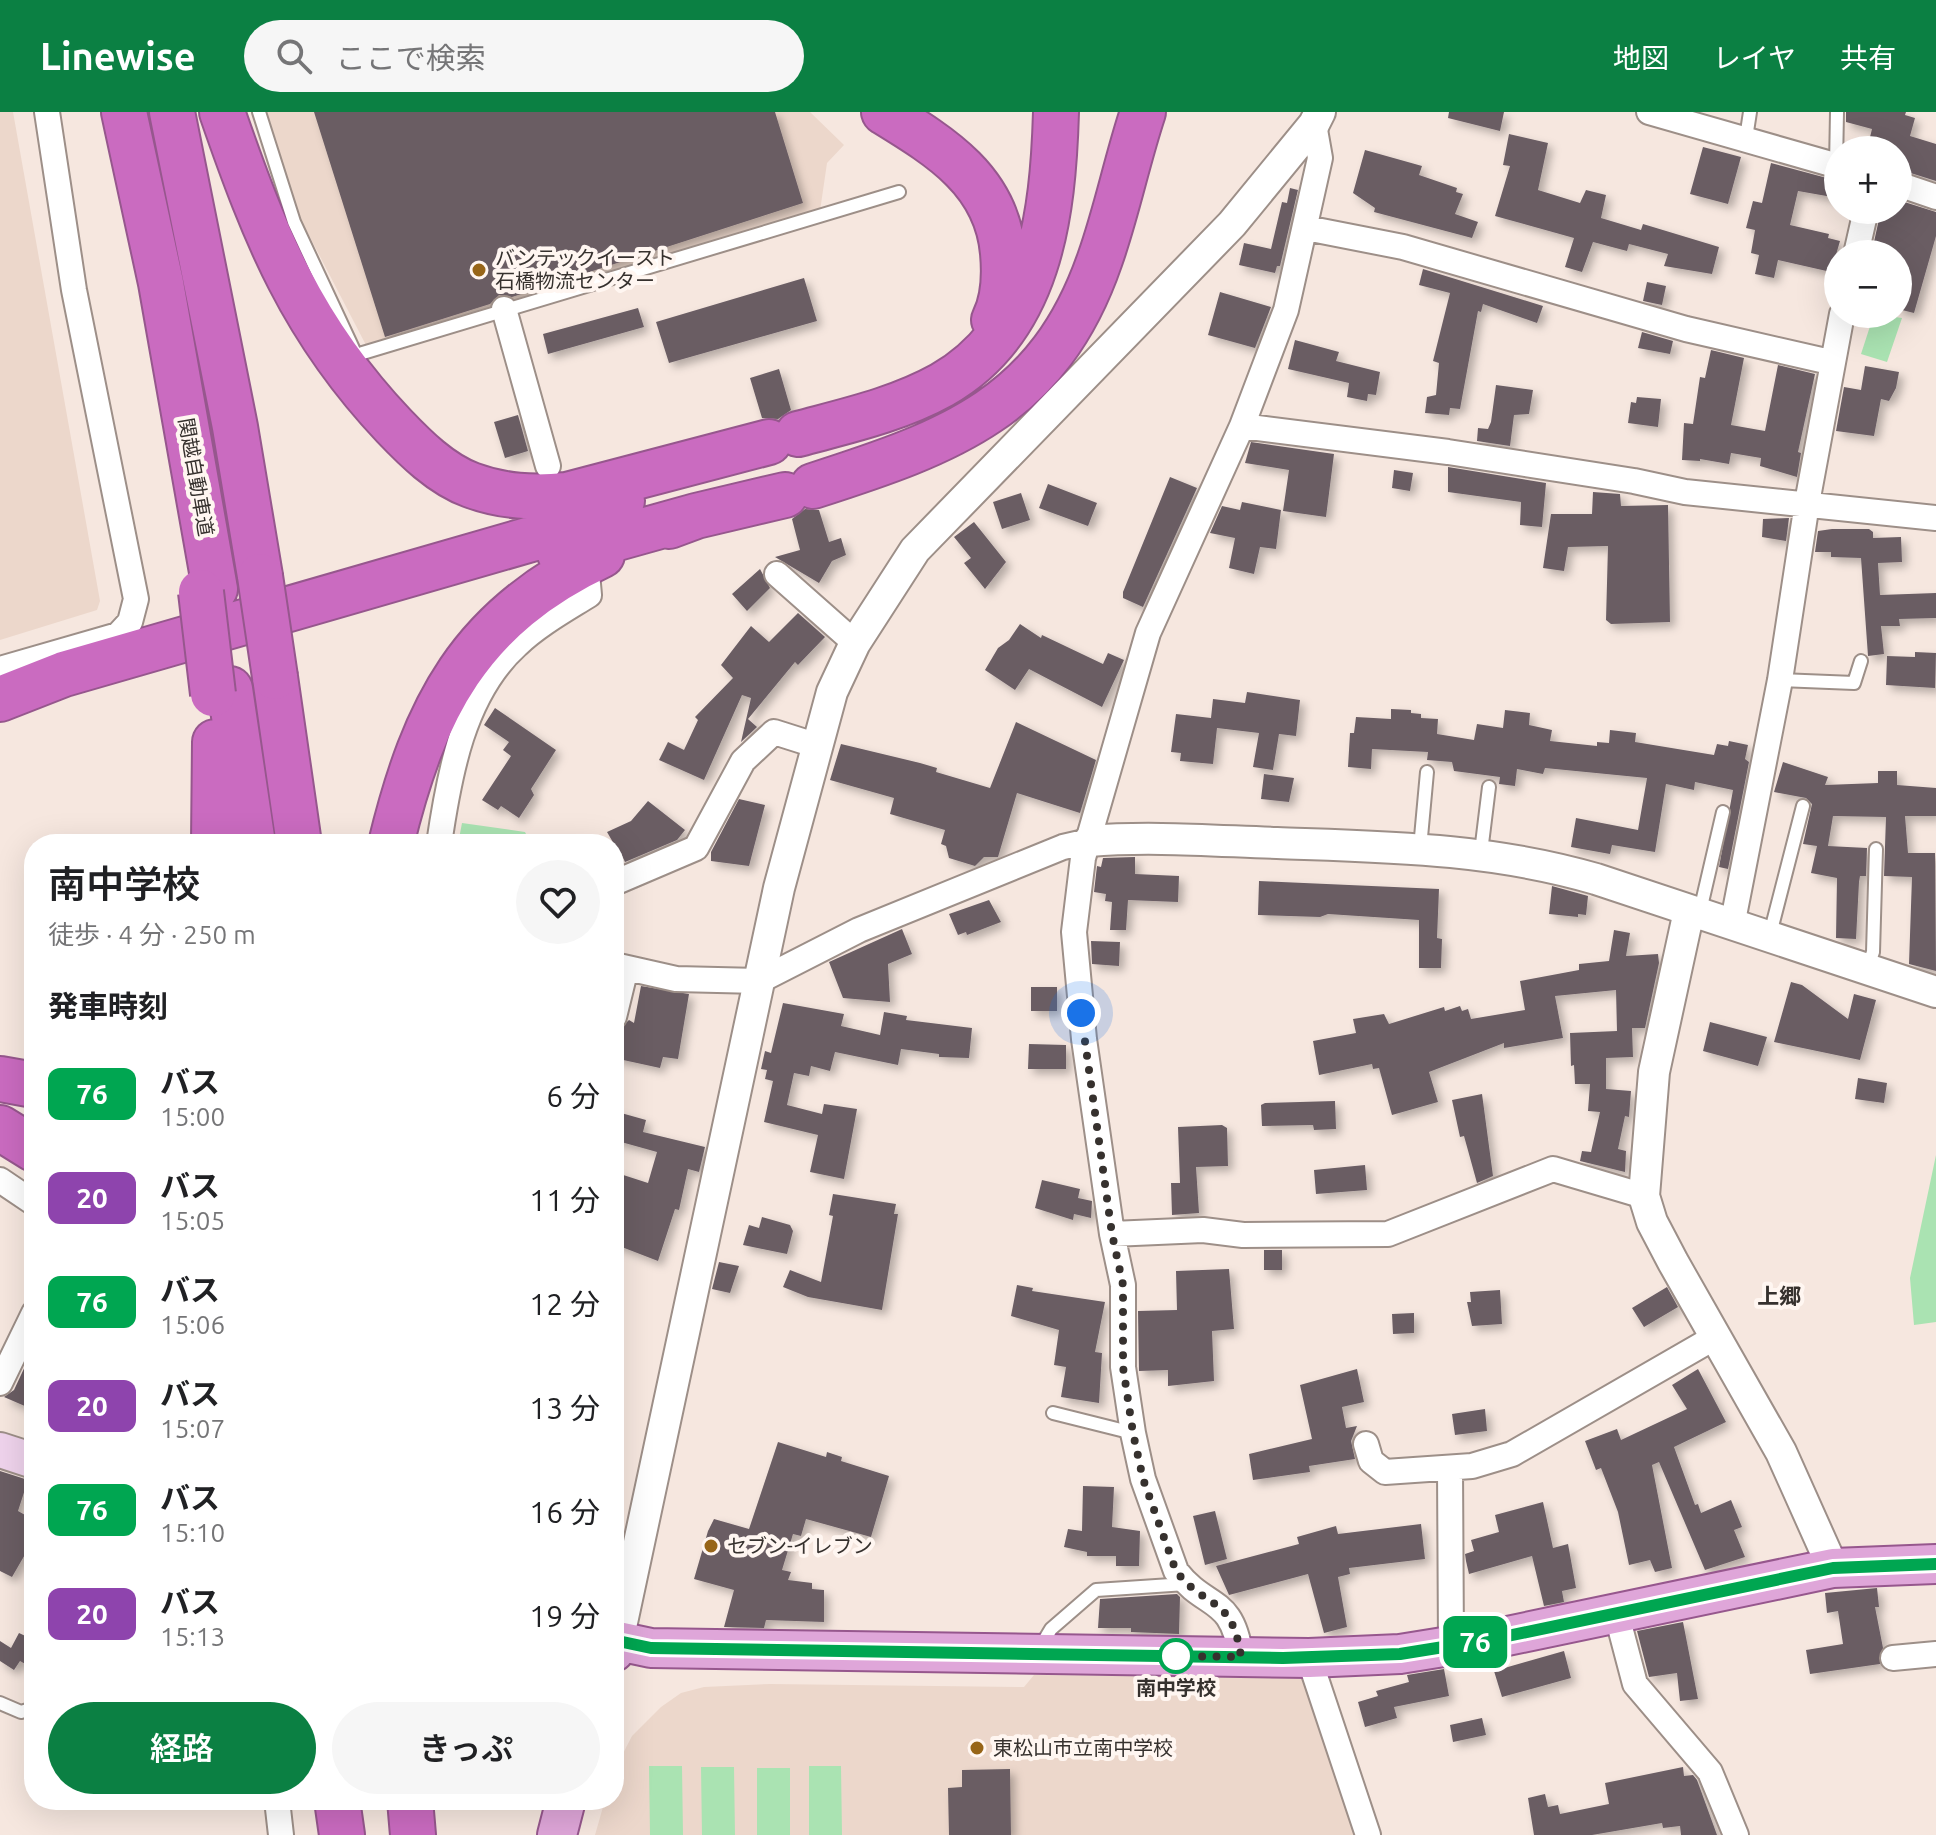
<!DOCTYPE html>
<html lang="ja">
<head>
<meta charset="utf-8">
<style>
  body { margin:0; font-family:Ubuntu,"Noto Sans JP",sans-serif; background:#f6f6f6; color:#202124; height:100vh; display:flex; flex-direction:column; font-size:30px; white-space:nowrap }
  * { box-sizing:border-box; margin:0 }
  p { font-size:26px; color:#757577 }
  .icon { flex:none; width:44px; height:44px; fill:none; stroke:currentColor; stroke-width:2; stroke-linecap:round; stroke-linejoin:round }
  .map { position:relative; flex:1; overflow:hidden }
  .panel { position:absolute; left:24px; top:722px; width:600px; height:976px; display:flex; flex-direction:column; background:#fff; border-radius:32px; box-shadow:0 8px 32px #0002 }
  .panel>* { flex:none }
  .badge { padding:0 16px; border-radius:12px; font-size:28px; line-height:52px }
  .controls { position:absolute; left:1824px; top:24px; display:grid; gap:16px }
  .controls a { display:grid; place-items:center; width:88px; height:88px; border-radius:50%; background:#fff; box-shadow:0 8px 32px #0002; font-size:40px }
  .you { position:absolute; width:40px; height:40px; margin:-20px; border:6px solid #fff; border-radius:50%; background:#1a73e8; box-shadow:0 0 0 12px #1a73e833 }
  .map>.badge { position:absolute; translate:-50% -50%; box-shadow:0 0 0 4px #fff }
  h2 { padding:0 24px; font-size:30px; line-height:72px }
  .round { display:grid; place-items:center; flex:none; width:84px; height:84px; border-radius:42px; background:#f6f6f6 }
  .overview { display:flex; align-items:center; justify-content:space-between; height:136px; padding:0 24px }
  h1 { font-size:38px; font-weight:600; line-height:60px }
  .cta { display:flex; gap:16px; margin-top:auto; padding:16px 24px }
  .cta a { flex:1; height:92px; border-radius:48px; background:#0b8043; color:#fff; font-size:32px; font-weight:600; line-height:92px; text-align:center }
  .cta a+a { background:#f6f6f6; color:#202124 }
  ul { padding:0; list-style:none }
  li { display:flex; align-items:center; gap:24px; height:104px; padding:0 24px }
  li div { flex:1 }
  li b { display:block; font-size:30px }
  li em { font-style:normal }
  li .badge { min-width:88px; font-weight:700; text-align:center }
  header { display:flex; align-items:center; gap:48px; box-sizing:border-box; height:112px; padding:0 40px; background:#0b8043; color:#fff }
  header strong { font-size:38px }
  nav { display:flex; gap:44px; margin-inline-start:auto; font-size:28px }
  .search { width:560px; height:72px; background:#f6f6f6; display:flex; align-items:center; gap:20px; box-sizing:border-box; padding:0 28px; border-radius:44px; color:#757577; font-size:30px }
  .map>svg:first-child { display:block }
  .built { fill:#ecd7cb }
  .green { fill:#aae3b2 }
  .building { fill:#6a5d64; filter:url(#shadow) }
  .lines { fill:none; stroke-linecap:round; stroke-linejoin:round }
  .service-casing { stroke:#9d8f88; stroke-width:16 }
  .minor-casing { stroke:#9d8f88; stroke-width:28 }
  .tertiary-casing { stroke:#9d8f88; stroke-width:34 }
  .secondary-casing { stroke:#9d8f88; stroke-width:38 }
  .primary-casing { stroke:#96578d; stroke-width:42 }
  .motorway-casing { stroke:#96578d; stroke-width:48 }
  .service { stroke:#fff; stroke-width:12 }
  .minor { stroke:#fff; stroke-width:24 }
  .tertiary { stroke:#fff; stroke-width:30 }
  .secondary { stroke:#efd3ec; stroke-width:34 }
  .primary { stroke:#dfa6d9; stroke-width:38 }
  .motorway { stroke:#ca6bc0; stroke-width:44 }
  .motorway-bridge-casing { stroke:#96578d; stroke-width:48; stroke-linecap:butt }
  .motorway-bridge { stroke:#ca6bc0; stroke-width:44 }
  .line-casing { stroke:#fff; stroke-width:18 }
  .line { stroke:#00a651; stroke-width:12 }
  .walk { stroke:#36312e; stroke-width:8; stroke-dasharray:0 14.4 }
  .poi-dot { fill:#976518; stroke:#fff6f1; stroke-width:3 }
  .stop-dot { fill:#fff; stroke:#00a651; stroke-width:4 }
  .labels { text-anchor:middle; stroke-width:8; stroke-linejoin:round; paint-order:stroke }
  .poi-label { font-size:20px; fill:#36312e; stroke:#fff6f1; text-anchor:start }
  .street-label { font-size:20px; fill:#36312e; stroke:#fff6f1 }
  .stop-label { font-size:20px; font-weight:bold; fill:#36312e; stroke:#fff6f1 }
  .neighbourhood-label { font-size:22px; font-weight:bold; fill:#36312e; stroke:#fff6f1 }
</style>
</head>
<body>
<header>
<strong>Linewise</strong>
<div class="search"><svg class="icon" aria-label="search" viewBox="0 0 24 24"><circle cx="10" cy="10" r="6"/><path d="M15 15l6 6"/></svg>ここで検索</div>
<nav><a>地図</a><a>レイヤ</a><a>共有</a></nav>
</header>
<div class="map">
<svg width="1936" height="1723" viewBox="0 0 1936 1723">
  <defs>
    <filter id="shadow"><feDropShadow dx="5" dy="5" stdDeviation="4" flood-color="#0004"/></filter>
  </defs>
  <rect width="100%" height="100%" fill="#f6e7df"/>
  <path class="built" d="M0,0H13L100,489L97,498L0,528Z
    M267,0H810L844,33L827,51L820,99L367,235L300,106Z
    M1034,1563L1306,1566L1356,1723H595L605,1688H614V1659L632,1624L661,1595L681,1581L704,1575L770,1572L1024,1575Z"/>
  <path class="green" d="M1874,202L1902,206L1887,250L1861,242Z
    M462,711L525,720L531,732H458Z
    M1936,1043V1210L1914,1213L1910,1166Z
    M649,1654H682L683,1723H650Z
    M809,1654H841L842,1723H809Z
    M701,1655H734L735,1723H702Z
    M757,1656H790V1723H757Z"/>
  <path class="building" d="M314,0H775L803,91L512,185L499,183L490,192L385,225Z
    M1449,0H1504L1500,19L1448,6Z
    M1846,0H1906L1905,3L1915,6L1910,24L1936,32V69L1898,57V38H1873L1876,26L1870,25L1872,17L1846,10Z
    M1509,22L1548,31L1538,78L1580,91L1586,78L1606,83L1601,106L1641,118L1643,112L1719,135L1712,162L1664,154L1668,142L1629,132L1627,139L1593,130L1582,160L1565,155L1574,126L1495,104L1510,54L1503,53Z
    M1703,35L1741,45L1728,92L1690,82Z
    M1365,38L1422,54L1419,63L1457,76L1456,80L1463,82L1455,102L1478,110L1472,126L1374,100L1375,96L1353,81Z
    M1771,51L1838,69V86L1798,79L1790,113L1829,122L1828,126L1840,129L1831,160L1778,148L1774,166L1755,162L1759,143L1751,141L1755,118L1746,116L1753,89L1762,91Z
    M1290,76L1298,78L1280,154H1277L1275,161L1239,153L1244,131L1271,137L1282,90L1287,91Z
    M1898,88L1936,100V124L1914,201L1898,197V142L1872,139L1881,98H1898Z
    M1423,157L1543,194L1537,211L1483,192L1481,200L1478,199L1460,297L1450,296L1449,303L1425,301L1427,285L1436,283L1439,251L1433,249L1450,181L1419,173Z
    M804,166L817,209L669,251L656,210Z
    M1647,170L1666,174L1662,193L1643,189Z
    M1220,180L1271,195L1255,236L1208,223Z
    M638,196L644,215L548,242L543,222Z
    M1642,220L1673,229L1670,242L1638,236Z
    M1295,228L1339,240L1336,249L1380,260L1376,283L1368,282L1367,289L1347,285L1349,271L1288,257Z
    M1711,238L1744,246L1731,313L1765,319L1778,253L1815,262L1798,340L1801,341L1797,365L1760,354L1761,346L1731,341L1729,352L1700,347V349L1682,348L1684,311L1693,312L1700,265L1705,266Z
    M1865,254L1899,260L1896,276L1889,289L1881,287L1874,324L1836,319L1844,275L1861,278Z
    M779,257L791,298L778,307L762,306L750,266Z
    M1496,273L1533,278L1529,302L1514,303L1510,334L1477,329L1478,316L1488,317L1491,310Z
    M1637,285L1661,287L1658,315L1628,311L1631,290L1636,291Z
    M518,303L528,339L505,346L494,310Z
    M1251,330L1334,342L1326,405L1283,399L1289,358L1245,351Z
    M1448,355L1546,371L1542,415L1520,413L1521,390L1448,380Z
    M1394,358L1413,361L1410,379L1392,376Z
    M1170,365L1197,376L1143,495L1123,486V480Z
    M1048,372L1097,391L1088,414L1039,396Z
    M1593,380L1620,382L1621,394L1668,393L1670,510L1611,512L1606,508L1608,434L1568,435L1564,459L1543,456L1551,402H1592Z
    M1021,381L1030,408L1002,417L993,390Z
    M1242,390L1281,398L1276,437L1260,435L1254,462L1229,456L1235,426L1210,421L1222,394L1240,398Z
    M805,397L819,398L829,430L841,426L846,443L832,449L819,471L775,445L800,438L792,407Z
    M1789,406L1786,429L1762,425L1763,407Z
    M974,410L1006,450L985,477L964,451L971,446L954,425Z
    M1832,417H1869L1873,420V426L1901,425L1902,450L1878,451L1880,483L1936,481V506L1899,507L1900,514H1881L1884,542L1868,544L1861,446L1831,445V440H1815L1818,419Z
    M760,457L770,476L747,499L732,482Z
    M798,501L825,525L798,553L795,550L748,607L757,615L741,630L751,586L742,583L704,668L659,648L668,630L684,638L698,608L695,605L733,566L721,553L751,514L769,530Z
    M1020,512L1041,526L1042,523L1103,552L1108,541L1124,548L1102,595L1029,557L1015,578L985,558L998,536L1009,528Z
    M1915,540L1936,541L1935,576L1886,573L1887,544L1915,545Z
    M1247,580L1300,588L1296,624L1279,622L1273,658L1253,655L1259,621L1217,616L1213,652L1180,649L1181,641L1171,640L1176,602L1211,606L1213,587L1245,591Z
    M495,596L556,638L531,677L534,683L519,706L501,694L498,698L482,688L511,644L503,638L509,630L484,613Z
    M1391,597L1411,598V601L1421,602V606L1438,607L1437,622L1474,628L1477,612L1503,616L1505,598L1530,601L1529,613L1552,618L1550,629L1597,634V630L1609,631L1610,618L1636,621L1635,630L1714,643L1717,632L1728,634L1729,629L1748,633L1745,647L1749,650L1728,757L1719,755L1733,678L1695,670L1694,678L1666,672L1655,740L1612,733L1610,742L1571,735L1576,706L1638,718L1647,666L1545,656L1543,662L1517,657L1515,674L1499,672L1500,665L1454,659L1452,650L1427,648L1428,640L1372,637L1371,657L1348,655L1350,621H1354L1356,605L1391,607Z
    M1016,610L1096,648L1080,701L1017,681L998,745H984L975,754L949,746L946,734L941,732L945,718L890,702L894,686L830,668L841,632L920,651L937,656L936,660L990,676Z
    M1783,650L1828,665L1825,673L1878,671V659H1897V673L1936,676V704H1905L1908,741H1935L1936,859L1909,852L1912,765L1884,764L1886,705L1833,704L1828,734L1867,736L1866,764H1860L1859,770L1856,827L1836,826L1837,766L1811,761L1817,734L1803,732L1812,692L1806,686L1774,680Z
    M1264,662L1294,666L1289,690L1261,687Z
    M739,687L765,693L749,754L711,749V740Z
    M648,689L685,718L677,728L625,750L621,741L614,744V732L607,720L631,709Z
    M1135,745V762L1179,764L1178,790L1128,788L1126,818H1110L1112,790L1105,789L1106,782L1094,780L1097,754L1101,755L1103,746Z
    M1259,769L1439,777L1437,826L1442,827L1441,856H1419V808L1328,802L1320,805L1258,803Z
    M1552,774L1588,784L1586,803L1578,802V805L1549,802Z
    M989,788L1001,810L967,823L966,820L958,823L949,802Z
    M902,817L912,842L888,852L890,890L843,886L829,850Z
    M1614,818L1630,821L1626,844L1658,842L1659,851L1645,916H1632L1633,945L1606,946V977L1631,979L1629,1005L1625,1004L1618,1037L1626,1039L1625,1060L1580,1049L1582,1039L1591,1040L1600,1000L1588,999L1590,972H1575L1574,953L1571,954L1570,921L1617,919L1616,878L1555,884L1563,926L1504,936V931L1429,960L1438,990L1392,1003L1379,956L1373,957L1372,952L1319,963L1313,929L1356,921L1353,907L1384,902L1389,912L1444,895L1445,899L1460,894L1462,899L1468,897L1471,907L1525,898L1520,869L1579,858V852L1609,849Z
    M1091,829L1120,830L1119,854L1092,852Z
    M1791,870L1802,873L1848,907L1854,882L1876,888L1860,948L1774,930Z
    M641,874L689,882L678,947L663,945L660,956L614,946L616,920L629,908L634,911Z
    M1031,875H1057V899H1031Z
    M783,891L844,902L841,914L880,923L884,900L907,904L906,908L972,916L969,946L939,945V942L901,937L898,953L835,940L830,959L811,954L809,964L794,961L787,993L822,1002L824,992L857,997L844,1067L810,1060L818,1023L764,1010L773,969L765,967L767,958L761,957L765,939L771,941Z
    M1710,910L1767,925L1758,954L1703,939Z
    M1029,932L1066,933V957H1028Z
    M1858,966L1887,971L1884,991L1855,987Z
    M1482,982L1493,1064L1477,1071L1464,1024L1460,1025L1452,988Z
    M1335,989L1336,1017L1314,1018L1313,1013L1262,1014L1261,993L1265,991Z
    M614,999L646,1008L643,1020L705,1035L699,1060L688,1057L679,1098L675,1097L658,1149L614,1132V1060L648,1071L657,1040L614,1028Z
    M1222,1013L1227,1016L1228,1054L1196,1055L1199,1101L1172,1103L1171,1071H1180L1178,1015Z
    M1365,1053L1367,1078L1316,1082L1314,1058Z
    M1042,1068L1080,1077L1078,1086L1092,1089L1091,1106L1074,1102L1073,1108L1035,1096Z
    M833,1082L896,1092L894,1102H898L882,1198L808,1185L783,1175L790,1158L821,1170L833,1104L829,1103Z
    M762,1105L790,1113L793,1119L787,1142L743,1133L749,1113L759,1116Z
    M1264,1138H1282V1158H1264Z
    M719,1150L739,1154L730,1181L712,1177Z
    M1229,1157L1234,1217L1212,1219L1214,1269L1168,1274V1258L1139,1259L1138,1199L1177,1198L1176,1159Z
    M1017,1173L1033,1176L1032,1179L1105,1190L1095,1240L1102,1241L1099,1291L1061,1285L1066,1255L1054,1253L1059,1218L1011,1204Z
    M1667,1175L1678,1195L1644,1215L1632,1196Z
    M1500,1178L1502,1212L1472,1214L1467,1190H1471L1470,1180Z
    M1414,1201V1221L1393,1222L1392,1202Z
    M34,1235V1298L4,1285L14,1278Z
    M1357,1257L1364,1290L1342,1295L1346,1316L1357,1314L1351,1329L1355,1347L1309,1354L1310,1360L1253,1368L1249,1342L1312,1327L1300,1273Z
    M1698,1257L1726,1310L1674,1335L1695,1393L1698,1392L1701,1401L1731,1388L1742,1415L1734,1418L1745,1445L1705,1458L1659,1350L1652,1353L1672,1456L1655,1460L1650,1448L1629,1453L1618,1400L1601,1356L1596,1358L1585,1329L1617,1317L1621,1328L1687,1297L1672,1273Z
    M1485,1297L1487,1319L1455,1323L1452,1302Z
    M778,1330L826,1345L827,1340L842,1345L841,1349L889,1364L871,1425L806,1407L801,1424L793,1422L782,1458L791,1460L788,1468L812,1471V1477L824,1478V1510L766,1508L764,1516L724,1515L734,1478L694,1467L708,1419L714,1407L749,1417Z
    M0,1359L28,1368L18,1399L34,1408V1427L12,1465L0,1459Z
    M1083,1374L1114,1375L1112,1415L1140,1419L1139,1454H1116V1444H1087V1440L1064,1435L1068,1417L1082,1419Z
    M1543,1390L1553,1436L1568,1432L1576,1476L1562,1479L1564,1490L1544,1494L1532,1444L1469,1462L1466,1449L1465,1442L1474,1439L1471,1428L1499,1420L1495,1403Z
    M1215,1399L1227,1447L1205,1453L1193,1404Z
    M1421,1412L1425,1447L1349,1456L1350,1462L1338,1465L1347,1515L1324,1521L1308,1462L1229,1483L1216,1454L1299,1432L1297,1425L1336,1414L1338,1422Z
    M1877,1476L1879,1495H1875L1883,1536L1880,1552L1810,1562L1806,1538L1843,1532L1838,1499L1827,1501L1825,1481Z
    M1177,1482L1180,1485L1179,1522L1131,1520V1516H1098L1100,1487Z
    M1683,1510L1698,1587L1680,1589L1677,1561L1649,1565L1637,1519Z
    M19,1521L34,1528V1557L20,1549L14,1558L0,1549V1529L11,1536Z
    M1564,1539L1571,1566L1502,1585L1494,1559Z
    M1444,1557L1449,1584L1394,1595L1397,1606L1365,1615L1358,1590L1378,1584L1376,1579L1409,1570L1407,1563Z
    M1482,1606L1486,1623L1453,1630L1450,1613Z
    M1683,1655L1684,1664L1693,1663L1697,1668L1717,1723H1681L1680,1714L1663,1716L1662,1711L1592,1723H1534L1528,1686L1545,1682L1548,1695L1558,1693L1560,1702L1609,1692L1605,1671Z
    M1010,1657L1011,1723H949L948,1676L962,1675V1658Z"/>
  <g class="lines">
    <g class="service-casing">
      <path id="service" d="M259,0L294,110L356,243L899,80
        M1746,26L1750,0
        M1836,54L1837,0
        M1780,568L1854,571L1861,549
        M1420,736L1427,660
        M1481,740L1489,675
        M1700,799L1723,700
        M1769,826L1803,694
        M1867,857L1873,840L1876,737
        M1053,1301L1133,1321
        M1039,1537L1051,1517L1096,1478L1186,1472
        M0,1591L21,1600L34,1596"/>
    </g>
    <g class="minor-casing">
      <path id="minor" d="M1649,0L1838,54
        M1898,72L1936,85
        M1306,116L1403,135L1686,217L1830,250
        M1856,142L1866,98
        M504,197L548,354
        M1242,314L1286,198L1320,46L1314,12
        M777,462L855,531
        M0,557L118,523L130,510L136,487L74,178L47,0
        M439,732C449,663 463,582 517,533C538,513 565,498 589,483L588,472
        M614,771L696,736L743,649L774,620L815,633
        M1732,814L1780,568L1807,391L1842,202
        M614,853L676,867L759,869L859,818L1063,735L1089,729
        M614,905L626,856
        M0,1068L34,1091
        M1112,1122L1203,1118L1243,1123L1388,1122L1553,1057L1644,1084
        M0,1271L34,1201
        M1366,1332L1371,1349L1385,1360L1472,1354L1512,1342L1717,1224
        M1450,1356L1451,1534
        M1616,1500L1635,1572L1710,1660L1736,1723
        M1241,1545C1232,1482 1207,1499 1176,1459L1143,1367L1133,1321L1123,1255V1173L1112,1122L1084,927L1074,820L1083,746L1148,521L1242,314L1448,340L1634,369L1685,380L1936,406
        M1309,1546L1368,1723
        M1893,1546L1936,1542
        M277,1688L281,1723"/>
    </g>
    <g class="tertiary-casing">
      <path id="tertiary" d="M1089,729C1151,724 1215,729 1277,731C1387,735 1490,736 1596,767L1936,880
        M1689,799L1654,960L1644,1084L1652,1110L1673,1150L1781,1340L1833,1456
        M618,1529L779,776L832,580L855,531L915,438L1232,112L1314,12L1320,0"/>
    </g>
    <g class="secondary-casing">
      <path id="secondary" d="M0,1338L34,1349"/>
    </g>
    <g class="primary-casing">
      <path id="primary" d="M614,1540L618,1529L651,1536L1309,1546L1400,1542L1493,1527L1833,1456L1936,1452
        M557,1723L566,1688"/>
    </g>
    <g class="motorway-casing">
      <path id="motorway" d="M124,0L161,171L215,477
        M172,0L235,315L260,464
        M222,0C265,124 302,217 394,314C415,336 441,362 471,373C503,385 534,386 567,383L769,330
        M884,0C941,35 997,69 1003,141C1005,163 1004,188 994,208
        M798,322C846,309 897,298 942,273C1040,217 1053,103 1056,0
        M813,374C950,330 1049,295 1100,147C1117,99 1127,48 1143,0
        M669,414L696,404L785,383
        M560,442L696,404
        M275,565L299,732
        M230,577L253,732
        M0,587L64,562L545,423L622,389
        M214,732L215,630
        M391,732C424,596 470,505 602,443
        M0,967L34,973
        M0,1016L34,1037
        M337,1688L342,1723
        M410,1688L413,1723"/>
    </g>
    <use href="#service" class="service"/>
    <use href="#minor" class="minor"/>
    <use href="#tertiary" class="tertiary"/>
    <use href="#secondary" class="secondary"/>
    <use href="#primary" class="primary"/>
    <use href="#motorway" class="motorway"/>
    <g class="motorway-bridge-casing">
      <path id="motorway-bridge" d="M260,464L275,565
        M201,480L213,582"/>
    </g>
    <use href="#motorway-bridge" class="motorway-bridge"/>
  </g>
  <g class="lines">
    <g class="line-casing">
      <path id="line" d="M614,1540L618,1529L651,1536L1283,1546L1400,1542L1493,1527L1833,1456L1936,1452"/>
    </g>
    <use href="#line" class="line"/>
    <path class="walk" d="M1081,901L1112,1122L1123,1173V1255L1133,1321L1143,1367L1176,1459C1207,1499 1232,1482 1241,1545L1176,1544"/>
  </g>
  <g class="poi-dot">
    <circle cx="479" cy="158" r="8"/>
    <circle cx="711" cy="1434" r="8"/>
    <circle cx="977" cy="1636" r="8"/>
  </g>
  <circle class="stop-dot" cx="1176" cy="1544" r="16"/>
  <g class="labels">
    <g class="poi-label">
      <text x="495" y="153">バンテックイースト<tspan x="495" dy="23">石橋物流センター</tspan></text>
      <text x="727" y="1441">セブン-イレブン</text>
      <text x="993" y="1643">東松山市立南中学校</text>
    </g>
    <g class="street-label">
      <text transform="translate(196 365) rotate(80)" y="7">関越自動車道</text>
    </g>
    <g class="stop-label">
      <text x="1176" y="1583">南中学校</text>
    </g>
    <g class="neighbourhood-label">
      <text x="1779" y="1192">上郷</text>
    </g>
  </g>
</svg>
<div class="controls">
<a>+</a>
<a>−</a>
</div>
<div class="you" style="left:1081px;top:901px"></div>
<b class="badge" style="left:1475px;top:1530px;background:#00a651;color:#fff">76</b>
<section class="panel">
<div class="overview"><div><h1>南中学校</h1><p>徒歩 · 4 分 · 250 m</p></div><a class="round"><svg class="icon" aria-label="heart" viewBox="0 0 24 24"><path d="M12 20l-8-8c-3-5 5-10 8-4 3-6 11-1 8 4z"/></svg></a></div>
<h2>発車時刻</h2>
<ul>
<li><span class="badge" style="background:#00a651;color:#fff">76</span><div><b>バス</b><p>15:00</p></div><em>6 分</em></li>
<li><span class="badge" style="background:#8e44ad;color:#fff">20</span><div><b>バス</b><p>15:05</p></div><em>11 分</em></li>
<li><span class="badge" style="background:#00a651;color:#fff">76</span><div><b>バス</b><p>15:06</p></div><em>12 分</em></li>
<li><span class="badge" style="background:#8e44ad;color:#fff">20</span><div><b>バス</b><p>15:07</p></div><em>13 分</em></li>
<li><span class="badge" style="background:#00a651;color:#fff">76</span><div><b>バス</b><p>15:10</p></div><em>16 分</em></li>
<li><span class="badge" style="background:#8e44ad;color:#fff">20</span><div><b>バス</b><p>15:13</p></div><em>19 分</em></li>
</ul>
<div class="cta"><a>経路</a><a>きっぷ</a></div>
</section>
</div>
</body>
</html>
